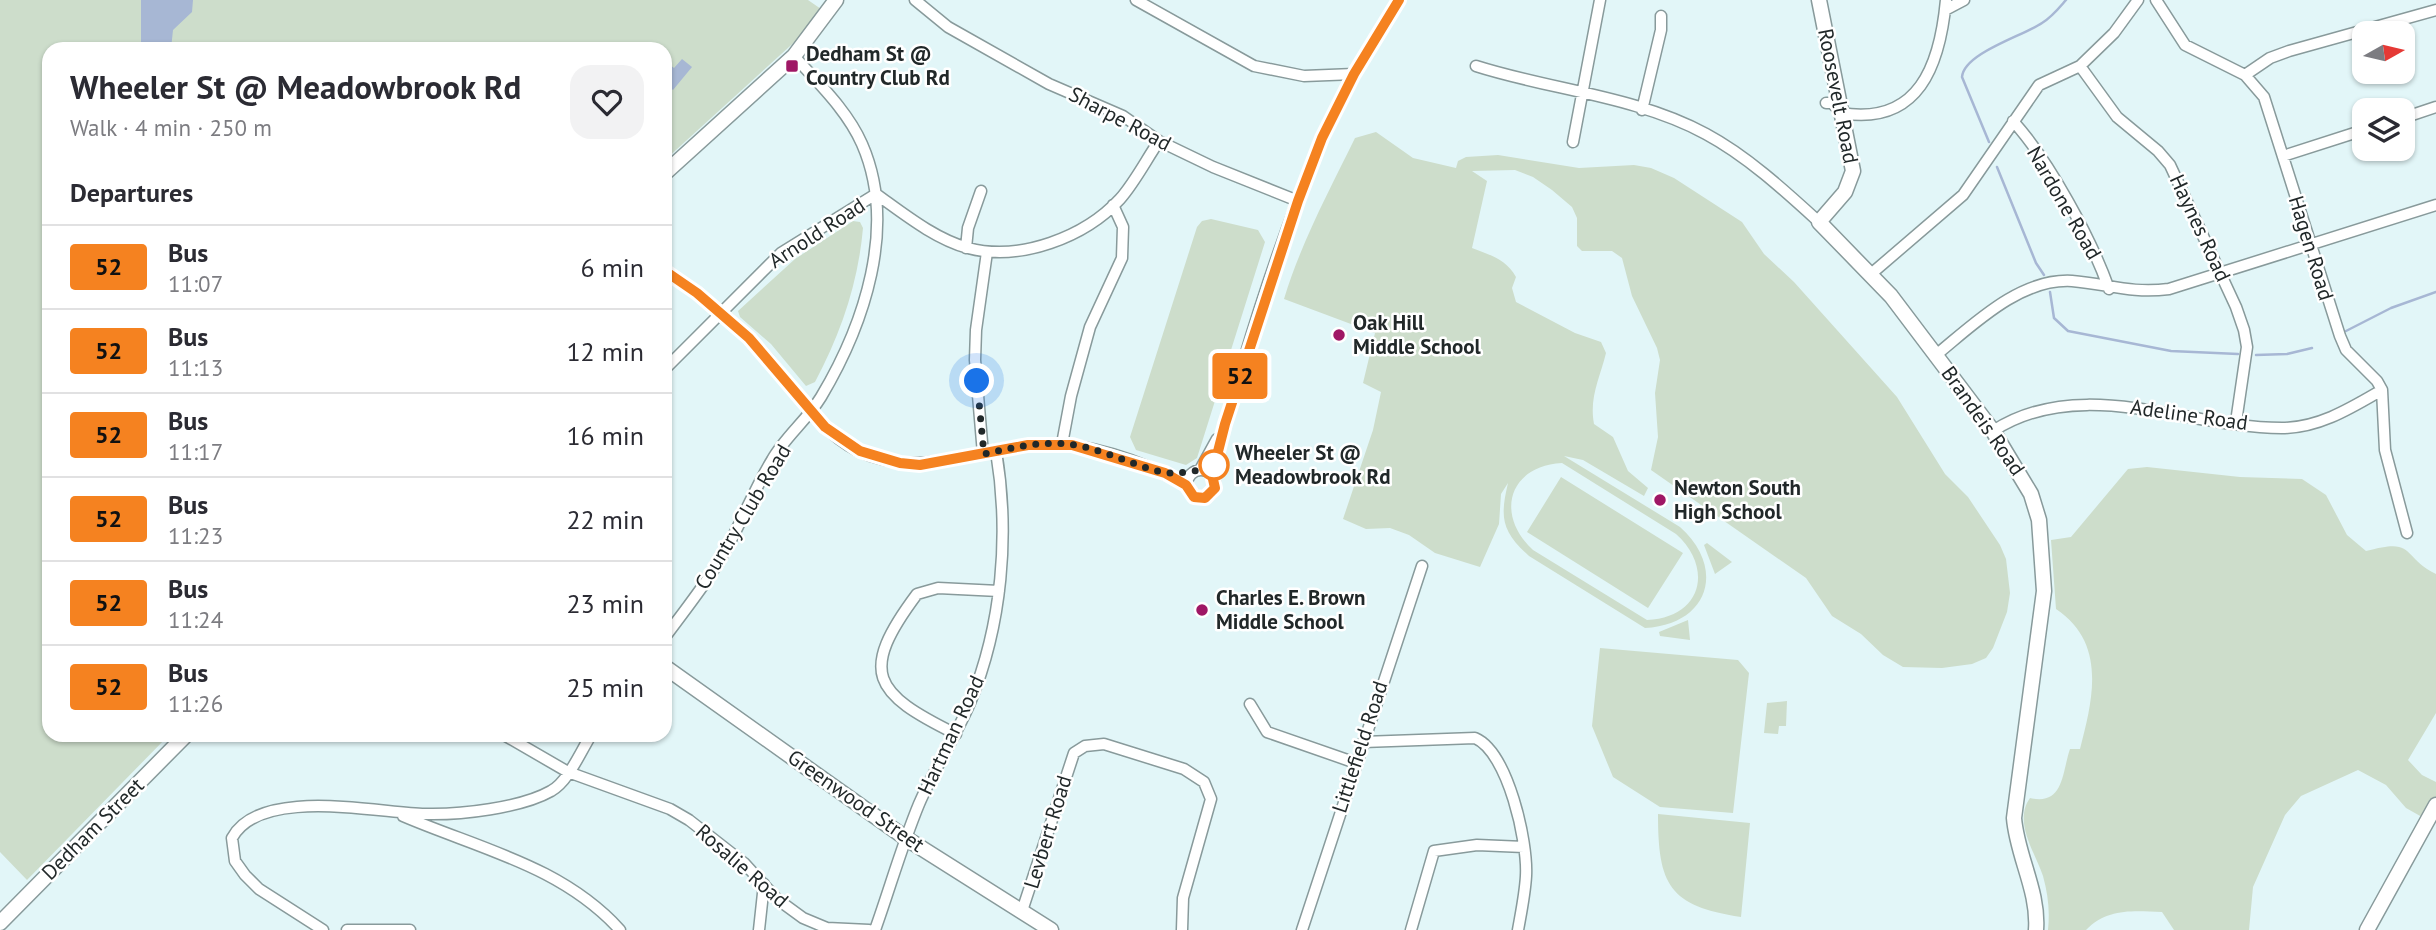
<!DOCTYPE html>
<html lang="en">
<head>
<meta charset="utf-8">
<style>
  body { margin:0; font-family:"PT Sans",sans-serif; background:#f2f2f3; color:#2b2b33; height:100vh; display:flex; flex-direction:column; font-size:26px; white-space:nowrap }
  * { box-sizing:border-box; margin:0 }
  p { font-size:23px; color:#7c7c81 }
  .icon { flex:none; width:38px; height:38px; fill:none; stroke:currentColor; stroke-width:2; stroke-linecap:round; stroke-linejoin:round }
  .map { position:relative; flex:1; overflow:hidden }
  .sheet { position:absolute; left:42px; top:42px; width:630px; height:700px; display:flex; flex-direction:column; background:#fff; border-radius:21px; box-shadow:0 2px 5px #0004 }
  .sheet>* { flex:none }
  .badge { padding:0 14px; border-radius:5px; font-size:24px; line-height:46px }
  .needle { width:46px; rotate:82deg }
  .fabs { position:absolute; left:2352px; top:21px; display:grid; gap:14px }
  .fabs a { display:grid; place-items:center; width:63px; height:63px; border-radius:14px; background:#fff; box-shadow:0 2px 5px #0004; font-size:35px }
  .you { position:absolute; width:35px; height:35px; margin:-18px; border:5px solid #fff; border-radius:50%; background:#1a73e8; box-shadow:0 0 0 10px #1a73e833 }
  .map>.badge { position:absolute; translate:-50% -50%; box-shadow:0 0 0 4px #fff }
  h2 { padding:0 28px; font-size:26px; line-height:63px }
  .round { display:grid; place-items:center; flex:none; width:74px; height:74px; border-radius:21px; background:#f2f2f3 }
  .head { display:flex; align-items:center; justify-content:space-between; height:119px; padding:0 28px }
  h1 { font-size:33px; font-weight:700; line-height:52px }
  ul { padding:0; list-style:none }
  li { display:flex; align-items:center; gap:21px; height:84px; padding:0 28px; border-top:2px solid #e1e1e2 }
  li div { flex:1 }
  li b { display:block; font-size:26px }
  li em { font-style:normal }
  li .badge { min-width:77px; font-weight:700; text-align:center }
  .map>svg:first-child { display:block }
  .green { fill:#cdddcb; fill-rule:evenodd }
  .water { fill:#a7b7d4 }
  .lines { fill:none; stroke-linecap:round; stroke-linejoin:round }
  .stream { stroke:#a7b7d4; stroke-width:2.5 }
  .street-casing { stroke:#889a9b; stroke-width:13 }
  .secondary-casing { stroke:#889a9b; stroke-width:17 }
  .street { stroke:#fff; stroke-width:10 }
  .secondary { stroke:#fff; stroke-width:14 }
  .line-casing { stroke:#fff; stroke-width:16 }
  .line { stroke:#f58220; stroke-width:10 }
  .walk { stroke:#212829; stroke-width:7; stroke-dasharray:0 12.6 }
  .poi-dot { fill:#9f1765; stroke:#fff; stroke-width:2.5 }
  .stop-dot { fill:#fff; stroke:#f58220; stroke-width:3.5 }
  .labels { text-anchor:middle; stroke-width:5; stroke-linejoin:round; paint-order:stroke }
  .poi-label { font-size:21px; font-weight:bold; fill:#212829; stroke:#fff; text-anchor:start }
  .street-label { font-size:21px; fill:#212829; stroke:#fff }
  .stop-label { font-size:21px; font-weight:bold; fill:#212829; stroke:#fff; text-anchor:start }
</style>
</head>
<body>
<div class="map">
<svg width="2436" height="930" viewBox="0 0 2436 930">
  <rect width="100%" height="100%" fill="#e2f6f8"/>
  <path class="green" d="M0,0H808L821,9L800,37L665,160V49H49V735H169L27,880L0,852Z
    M1376,132L1413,158L1456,168L1458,161L1466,157L1498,155L1579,168L1634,165L1651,168L1674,178L1742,222L1764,254L1794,282L1897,397L1945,474L1968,497L2000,545L2006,559L2010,593L2007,612L1993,648L1986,658L1972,664L1942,668L1903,667L1883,655L1861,634L1832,616L1806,578L1651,470L1658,437L1655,393L1660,360L1657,348L1632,296L1622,258L1612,251H1582L1577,246V218L1572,207L1552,190L1533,177L1515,170L1472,171L1487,181L1472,248C1490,255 1506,259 1516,277L1512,288L1516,302L1575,333L1601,342L1606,353C1600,378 1589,397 1594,424L1613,437L1628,471L1648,488L1644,496L1583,460L1564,456L1680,527C1727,569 1708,625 1645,628L1529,556C1501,531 1500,517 1508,483L1501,494L1499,524L1480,567L1435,553L1409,535L1390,528L1366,529L1343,519L1373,430L1381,392L1363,383L1375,333L1284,299C1301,243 1329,191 1355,138ZM1562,463L1676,534C1714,568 1702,618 1647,620L1533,550C1495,515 1508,466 1562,463Z
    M1211,219L1258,230L1265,242L1197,458L1186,465L1136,450L1130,437L1197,227L1202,221Z
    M853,221L860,222L863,228C858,284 841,333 815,382L806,386L771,344L740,317L738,311L795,259Z
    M2147,467L2240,477L2302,479L2326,495L2347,535L2366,551C2417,537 2400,556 2436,574V713L2408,760L2422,775L2436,782V797L2422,817L2406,808L2386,785L2358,770L2301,796L2285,815L2253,887L2249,930H2174L2162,912C2132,911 2108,908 2086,930H2048C2050,911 2048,894 2043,876C2035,852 2013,822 2030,798C2064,806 2062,772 2070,749H2080C2093,699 2107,643 2056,609L2051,540L2071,537L2128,469Z
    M1561,477L1683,553L1648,608L1527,532Z
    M1707,543L1732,562L1715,574L1704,545Z
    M1688,620L1690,640L1660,636L1659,632Z
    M1600,648L1738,660L1749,673L1733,813L1660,807L1613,777L1592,726Z
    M1787,701L1786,726H1779L1778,734L1764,733L1767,703Z
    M1658,814L1750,823L1741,917C1669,906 1658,885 1658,814Z"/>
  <path class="water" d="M141,0H193L192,12L173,30L171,49H141Z
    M682,59L692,67L673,90L665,83V61L674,68Z"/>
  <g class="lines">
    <path class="stream" d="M1989,142L1962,77C1964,53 2023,36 2042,23C2052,17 2059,8 2066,0
      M1997,167L2036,263L2044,275
      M2050,292L2054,318L2068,331L2171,351L2238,354
      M2346,331L2391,308L2436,292
      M2256,355L2287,354L2312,348"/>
    <g class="street-casing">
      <path id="street" d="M915,0L948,27L1049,84L1123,116L1159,141L1213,167L1298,201
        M1136,0L1254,66L1304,76L1354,74
        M2156,0L2185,45L2245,75L2264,97L2340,336L2346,350L2377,381L2382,390L2385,450L2407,533
        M1945,10L1964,0
        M1476,66C1551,90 1636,96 1706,134C1747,156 1785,191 1819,222
        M2080,66L2117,117L2158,151L2170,165L2236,307L2244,330L2247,347L2236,422
        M2245,75L2270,58L2289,51L2436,10
        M1826,103H1832L1841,113C1919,126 1940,65 1946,0
        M1642,110L1661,30V16
        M2403,118L2436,107
        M2013,121C2049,161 2091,238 2109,289
        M1573,142L1600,0
        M2283,156L2364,130
        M966,248L968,228L981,191
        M665,271C701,295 738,324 766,356C795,389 818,431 858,451C917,479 971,450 1030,445C1083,439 1141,461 1187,485
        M1871,274L1963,195L2039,85L2080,66L2114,33L2138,0
        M1936,355C1974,324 2020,278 2072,281C2108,284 2131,294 2169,289L2436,205
        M665,369L781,253L876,194C904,214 935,239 968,248C1020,262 1085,237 1120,199C1135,182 1146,160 1159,141
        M1993,431C2081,374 2187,428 2282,428C2319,428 2351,408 2382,390
        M1062,444L1071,396L1090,327L1122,258L1123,227L1113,205
        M983,454L975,360L976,330L987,252
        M1187 484a14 14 0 1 1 28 0a14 14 0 1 1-28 0Z
        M1200,470L1217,439
        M1212,475C1241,362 1276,248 1322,140C1342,91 1372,46 1398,0
        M665,637C688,606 713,575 731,540C745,514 756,486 772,460C785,437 807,420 821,397C864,325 898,226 862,144C847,110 818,83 794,56
        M1250,704L1267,732L1356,763
        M956,734C873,693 858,673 917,594L938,588L999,591
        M504,735L568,772L670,809L689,820L744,863L777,899L803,918L827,928L869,930
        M1363,742L1475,738C1508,752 1528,842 1526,876C1525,894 1521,913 1518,930
        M403,816C480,849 562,866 620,930
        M1022,911L1074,753L1085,746L1104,744L1184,769L1204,782L1211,799L1183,898L1182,930
        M323,930L259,889L245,875L235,861L232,838C260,786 378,813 425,814C460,815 521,808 551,791C568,782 581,751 591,735
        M347,930H410
        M759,930L764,884
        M875,930C890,888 902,845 919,804C934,769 955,738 970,703C1002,625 1010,535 996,451
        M1302,930L1422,566
        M1411,930L1434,851L1477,845L1524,847"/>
    </g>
    <g class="secondary-casing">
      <path id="secondary" d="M1819,0L1853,171L1845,192L1819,222L1891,296L1993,431L2031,494L2039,520L2044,591L2014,818C2017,856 2039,891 2036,930
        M665,173L794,56L836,0
        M665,667L907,839L1051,930
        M0,923L186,735
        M2367,930L2436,805"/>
    </g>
    <use href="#street" class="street"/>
    <use href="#secondary" class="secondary"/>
  </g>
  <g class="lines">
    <g class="line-casing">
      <path id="line" d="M665,271L697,293L749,338L825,427L860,451L900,463L920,465L1028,445H1072L1165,473L1186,485L1194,497L1205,498L1215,488L1212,475L1225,424L1298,201L1322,138L1354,74L1399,0"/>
    </g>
    <use href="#line" class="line"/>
    <path class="walk" d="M977,381L984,454C1012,448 1040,441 1069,444C1101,448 1131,465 1162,472C1176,475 1190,471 1203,470L1212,475L1214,465"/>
  </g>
  <g class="poi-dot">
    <rect x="785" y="59" width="14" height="14" rx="3.5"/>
    <circle cx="1339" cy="335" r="7"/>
    <circle cx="1660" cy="500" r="7"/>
    <circle cx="1202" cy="610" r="7"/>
  </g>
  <circle class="stop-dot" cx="1214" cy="465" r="14"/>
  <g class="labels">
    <g class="poi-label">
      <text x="806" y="61">Dedham St @<tspan x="806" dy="24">Country Club Rd</tspan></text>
      <text x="1353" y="330">Oak Hill<tspan x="1353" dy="24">Middle School</tspan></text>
      <text x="1674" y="495">Newton South<tspan x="1674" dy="24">High School</tspan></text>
      <text x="1216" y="605">Charles E. Brown<tspan x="1216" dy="24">Middle School</tspan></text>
    </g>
    <g class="street-label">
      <text transform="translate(1838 96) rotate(79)" y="7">Roosevelt Road</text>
      <text transform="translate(1120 119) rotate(28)" y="7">Sharpe Road</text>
      <text transform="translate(2064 203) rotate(60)" y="7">Nardone Road</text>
      <text transform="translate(2200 228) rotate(65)" y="7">Haynes Road</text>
      <text transform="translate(817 233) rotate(-33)" y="7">Arnold Road</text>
      <text transform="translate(2311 248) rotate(73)" y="7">Hagen Road</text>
      <text transform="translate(2189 415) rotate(8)" y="7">Adeline Road</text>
      <text transform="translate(1983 421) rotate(55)" y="7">Brandeis Road</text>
      <text transform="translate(743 517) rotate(-59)" y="7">Country Club Road</text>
      <text transform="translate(951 735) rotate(-65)" y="7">Hartman Road</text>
      <text transform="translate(1360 747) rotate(-72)" y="7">Littlefield Road</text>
      <text transform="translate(856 801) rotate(35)" y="7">Greenwood Street</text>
      <text transform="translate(93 829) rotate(-45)" y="7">Dedham Street</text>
      <text transform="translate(1048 832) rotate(-73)" y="7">Levbert Road</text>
      <text transform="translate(742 866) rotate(41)" y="7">Rosalie Road</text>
    </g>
    <g class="stop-label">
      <text x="1235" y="460">Wheeler St @<tspan x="1235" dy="24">Meadowbrook Rd</tspan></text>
    </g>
  </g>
</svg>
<div class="fabs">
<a><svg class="needle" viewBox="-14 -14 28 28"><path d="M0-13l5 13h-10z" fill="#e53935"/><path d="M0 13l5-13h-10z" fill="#7c7c81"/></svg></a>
<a><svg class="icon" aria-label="layers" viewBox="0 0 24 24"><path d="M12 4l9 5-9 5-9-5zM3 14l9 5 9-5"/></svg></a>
</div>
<div class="you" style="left:977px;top:381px"></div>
<b class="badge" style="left:1240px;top:376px;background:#f58220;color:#111">52</b>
<section class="sheet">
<div class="head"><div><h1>Wheeler St @ Meadowbrook Rd</h1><p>Walk · 4 min · 250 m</p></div><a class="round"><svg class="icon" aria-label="heart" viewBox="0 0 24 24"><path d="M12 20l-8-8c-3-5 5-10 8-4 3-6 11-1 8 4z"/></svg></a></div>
<h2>Departures</h2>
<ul>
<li><span class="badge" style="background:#f58220;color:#111">52</span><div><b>Bus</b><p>11:07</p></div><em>6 min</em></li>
<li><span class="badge" style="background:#f58220;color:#111">52</span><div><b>Bus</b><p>11:13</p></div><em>12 min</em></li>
<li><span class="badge" style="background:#f58220;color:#111">52</span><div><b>Bus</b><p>11:17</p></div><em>16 min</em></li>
<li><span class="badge" style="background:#f58220;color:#111">52</span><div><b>Bus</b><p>11:23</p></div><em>22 min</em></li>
<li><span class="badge" style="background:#f58220;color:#111">52</span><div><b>Bus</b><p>11:24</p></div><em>23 min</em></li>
<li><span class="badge" style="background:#f58220;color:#111">52</span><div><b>Bus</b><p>11:26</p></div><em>25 min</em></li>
</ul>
</section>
</div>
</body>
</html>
